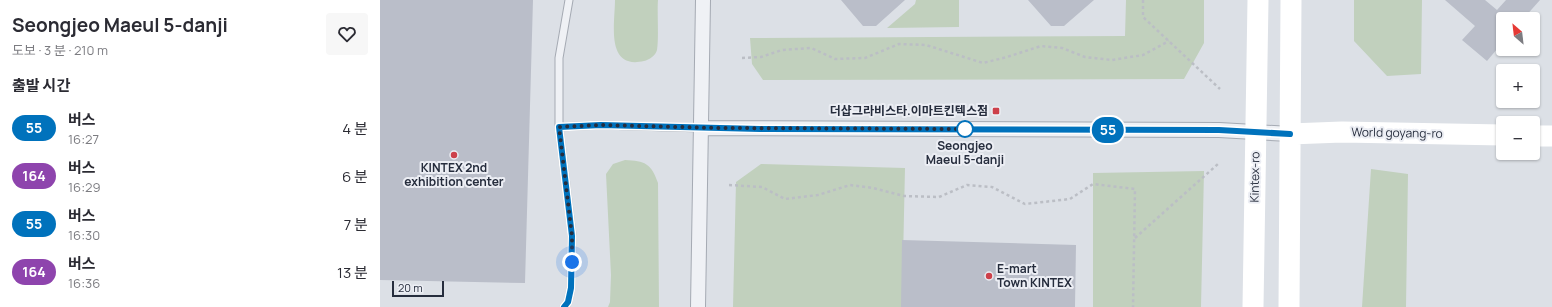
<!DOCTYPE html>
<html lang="ko">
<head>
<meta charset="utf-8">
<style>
  body { margin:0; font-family:Manrope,"Noto Sans KR",sans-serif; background:#f7f7f7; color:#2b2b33; height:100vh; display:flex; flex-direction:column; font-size:15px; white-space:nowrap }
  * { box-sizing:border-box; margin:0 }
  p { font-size:13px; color:#7c7c81 }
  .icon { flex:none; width:22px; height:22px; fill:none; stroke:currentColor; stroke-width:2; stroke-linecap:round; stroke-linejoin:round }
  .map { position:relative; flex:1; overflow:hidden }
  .details { display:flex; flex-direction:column; background:#fff; width:380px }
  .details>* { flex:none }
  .badge { padding:0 8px; border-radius:13px; font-size:14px; line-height:26px }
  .needle { width:26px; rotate:332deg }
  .controls { position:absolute; left:1116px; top:12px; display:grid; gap:8px }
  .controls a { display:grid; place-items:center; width:44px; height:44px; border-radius:4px; background:#fff; box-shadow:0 1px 3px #0004; font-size:20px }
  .scale { position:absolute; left:12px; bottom:10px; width:52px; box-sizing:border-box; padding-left:4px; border:2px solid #262d3d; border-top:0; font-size:11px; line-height:14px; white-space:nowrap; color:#262d3d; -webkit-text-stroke:3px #eceef4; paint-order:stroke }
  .you { position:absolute; width:20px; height:20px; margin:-10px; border:3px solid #fff; border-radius:50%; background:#1a73e8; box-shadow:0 0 0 6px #1a73e833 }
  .map>.badge { position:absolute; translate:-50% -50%; box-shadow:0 0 0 2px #fff }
  h2 { padding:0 12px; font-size:15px; line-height:36px }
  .round { display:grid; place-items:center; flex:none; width:42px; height:42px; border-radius:4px; background:#f7f7f7 }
  .headline { display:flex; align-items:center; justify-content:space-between; height:68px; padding:0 12px }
  h1 { font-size:19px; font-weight:700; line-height:30px }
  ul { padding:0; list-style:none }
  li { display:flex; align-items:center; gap:12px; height:48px; padding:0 12px }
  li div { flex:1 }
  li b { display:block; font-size:15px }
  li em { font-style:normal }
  li .badge { min-width:44px; font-weight:700; text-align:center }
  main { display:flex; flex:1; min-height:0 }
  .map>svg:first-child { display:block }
  .green { fill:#c1d0bd }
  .building { fill:#babec9 }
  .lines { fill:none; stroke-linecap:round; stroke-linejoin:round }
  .service-casing { stroke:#a5aab3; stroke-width:9 }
  .minor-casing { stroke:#a5aab3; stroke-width:16 }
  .path { stroke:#bbbec5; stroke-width:2.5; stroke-dasharray:3 3; stroke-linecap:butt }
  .service { stroke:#eff1f5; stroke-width:7 }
  .minor { stroke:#eff1f5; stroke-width:14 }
  .secondary { stroke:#fff; stroke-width:21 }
  .line-casing { stroke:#fff; stroke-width:9 }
  .line { stroke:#0072bc; stroke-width:6 }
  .walk { stroke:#262d3d; stroke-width:4; stroke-dasharray:0 7.2 }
  .poi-dot { fill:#cd404a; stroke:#eceef4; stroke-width:1.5 }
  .stop-dot { fill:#fff; stroke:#0072bc; stroke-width:2 }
  .labels { text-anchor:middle; stroke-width:4; stroke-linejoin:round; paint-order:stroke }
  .poi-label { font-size:12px; font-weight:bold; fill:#262d3d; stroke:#eceef4; text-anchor:end }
  .street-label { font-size:12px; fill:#262d3d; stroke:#eceef4 }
  .stop-label { font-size:12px; font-weight:bold; fill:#262d3d; stroke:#eceef4 }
</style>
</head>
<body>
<main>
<section class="details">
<div class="headline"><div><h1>Seongjeo Maeul 5-danji</h1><p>도보 · 3 분 · 210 m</p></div><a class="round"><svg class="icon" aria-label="heart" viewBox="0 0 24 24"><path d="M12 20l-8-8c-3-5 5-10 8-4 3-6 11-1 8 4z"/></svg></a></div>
<h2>출발 시간</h2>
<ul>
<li><span class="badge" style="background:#0072bc;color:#fff">55</span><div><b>버스</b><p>16:27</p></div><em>4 분</em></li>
<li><span class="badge" style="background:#8e44ad;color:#fff">164</span><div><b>버스</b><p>16:29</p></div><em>6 분</em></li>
<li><span class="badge" style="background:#0072bc;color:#fff">55</span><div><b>버스</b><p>16:30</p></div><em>7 분</em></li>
<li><span class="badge" style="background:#8e44ad;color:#fff">164</span><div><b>버스</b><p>16:36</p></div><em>13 분</em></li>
</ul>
</section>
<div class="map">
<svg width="1172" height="307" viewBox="0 0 1172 307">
  <rect width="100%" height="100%" fill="#dce0e6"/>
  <path class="green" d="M235,0H278C277,13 279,37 277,50C276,55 269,60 264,61C225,70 235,23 235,0Z
    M536,0H579V27L507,28L535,4Z
    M746,0H824V43L804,79L383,80L372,64L370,38L745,36Z
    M974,0H1042L1041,74L1007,76L974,41Z
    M245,160C265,161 271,163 278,183L279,307H228L230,302L231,275L226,174L233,164Z
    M381,164L525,168L522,307H353L356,182Z
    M991,169L1028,174L1026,307H982Z
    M824,171L821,307H713V173Z"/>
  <path class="building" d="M0,0H153L145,283L0,280Z
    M461,0H525L496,26H483Z
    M648,0H714L684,26H671Z
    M1065,0H1105L1117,10L1126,0H1160L1143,19H1123V42L1107,61L1082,40L1095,26Z
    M522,240L696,245L695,307H521Z"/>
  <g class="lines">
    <g class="service-casing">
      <path id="service" d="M179,127L221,125L322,128
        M184,307L188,302L191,288L192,235L179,127V58L189,0"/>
    </g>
    <g class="minor-casing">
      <path id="minor" d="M322,128L839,130L910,134
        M318,307C319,205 322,102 323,0"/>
    </g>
    <path class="path" d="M763,0V17L840,89
      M362,58L381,57L402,50L431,48L455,59L485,58L519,44L546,45L603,63L627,57L661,46L682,48L705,57L732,60L763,55L789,41
      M349,185L382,187L405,199L438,195L470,185L493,188L524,196L559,197L587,185L612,187L645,204L690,199L713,184L755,189L753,307
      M755,238L839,163"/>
    <use href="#service" class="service"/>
    <use href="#minor" class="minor"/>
    <path class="secondary" d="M910,134L962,132L1123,135
      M1153,136H1172
      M873,307L878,0
      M909,307L911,0"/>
  </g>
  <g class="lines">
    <g class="line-casing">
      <path id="line" d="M184,307L188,302L191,288L192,236L179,127L221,125L380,129L839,130L910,134"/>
    </g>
    <use href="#line" class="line"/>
    <path class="walk" d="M192,262V236L179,127L221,125L337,128L585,129"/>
  </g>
  <g class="poi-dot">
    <rect x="612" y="107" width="8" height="8" rx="2"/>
    <circle cx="74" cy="155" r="4"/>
    <circle cx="609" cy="276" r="4"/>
  </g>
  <circle class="stop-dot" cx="585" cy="129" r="8"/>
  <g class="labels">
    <g class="poi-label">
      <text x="608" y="115">더샵그라비스타.이마트킨텍스점</text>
      <text x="74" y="172" text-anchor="middle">KINTEX 2nd<tspan x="74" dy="14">exhibition center</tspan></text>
      <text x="617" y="273" text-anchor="start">E-mart<tspan x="617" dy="14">Town KINTEX</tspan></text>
    </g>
    <g class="street-label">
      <text transform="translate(1017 133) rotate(1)" y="4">World goyang-ro</text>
      <text transform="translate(875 177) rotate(-89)" y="4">Kintex-ro</text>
    </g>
    <g class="stop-label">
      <text x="585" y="150">Seongjeo<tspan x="585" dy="14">Maeul 5-danji</tspan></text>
    </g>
  </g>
</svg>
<div class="controls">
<a><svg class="needle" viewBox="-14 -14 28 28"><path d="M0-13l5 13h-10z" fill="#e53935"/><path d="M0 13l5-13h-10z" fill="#7c7c81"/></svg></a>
<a>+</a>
<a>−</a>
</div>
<div class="scale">20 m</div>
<div class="you" style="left:192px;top:262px"></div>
<b class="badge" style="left:728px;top:130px;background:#0072bc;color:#fff">55</b>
</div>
</main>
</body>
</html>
